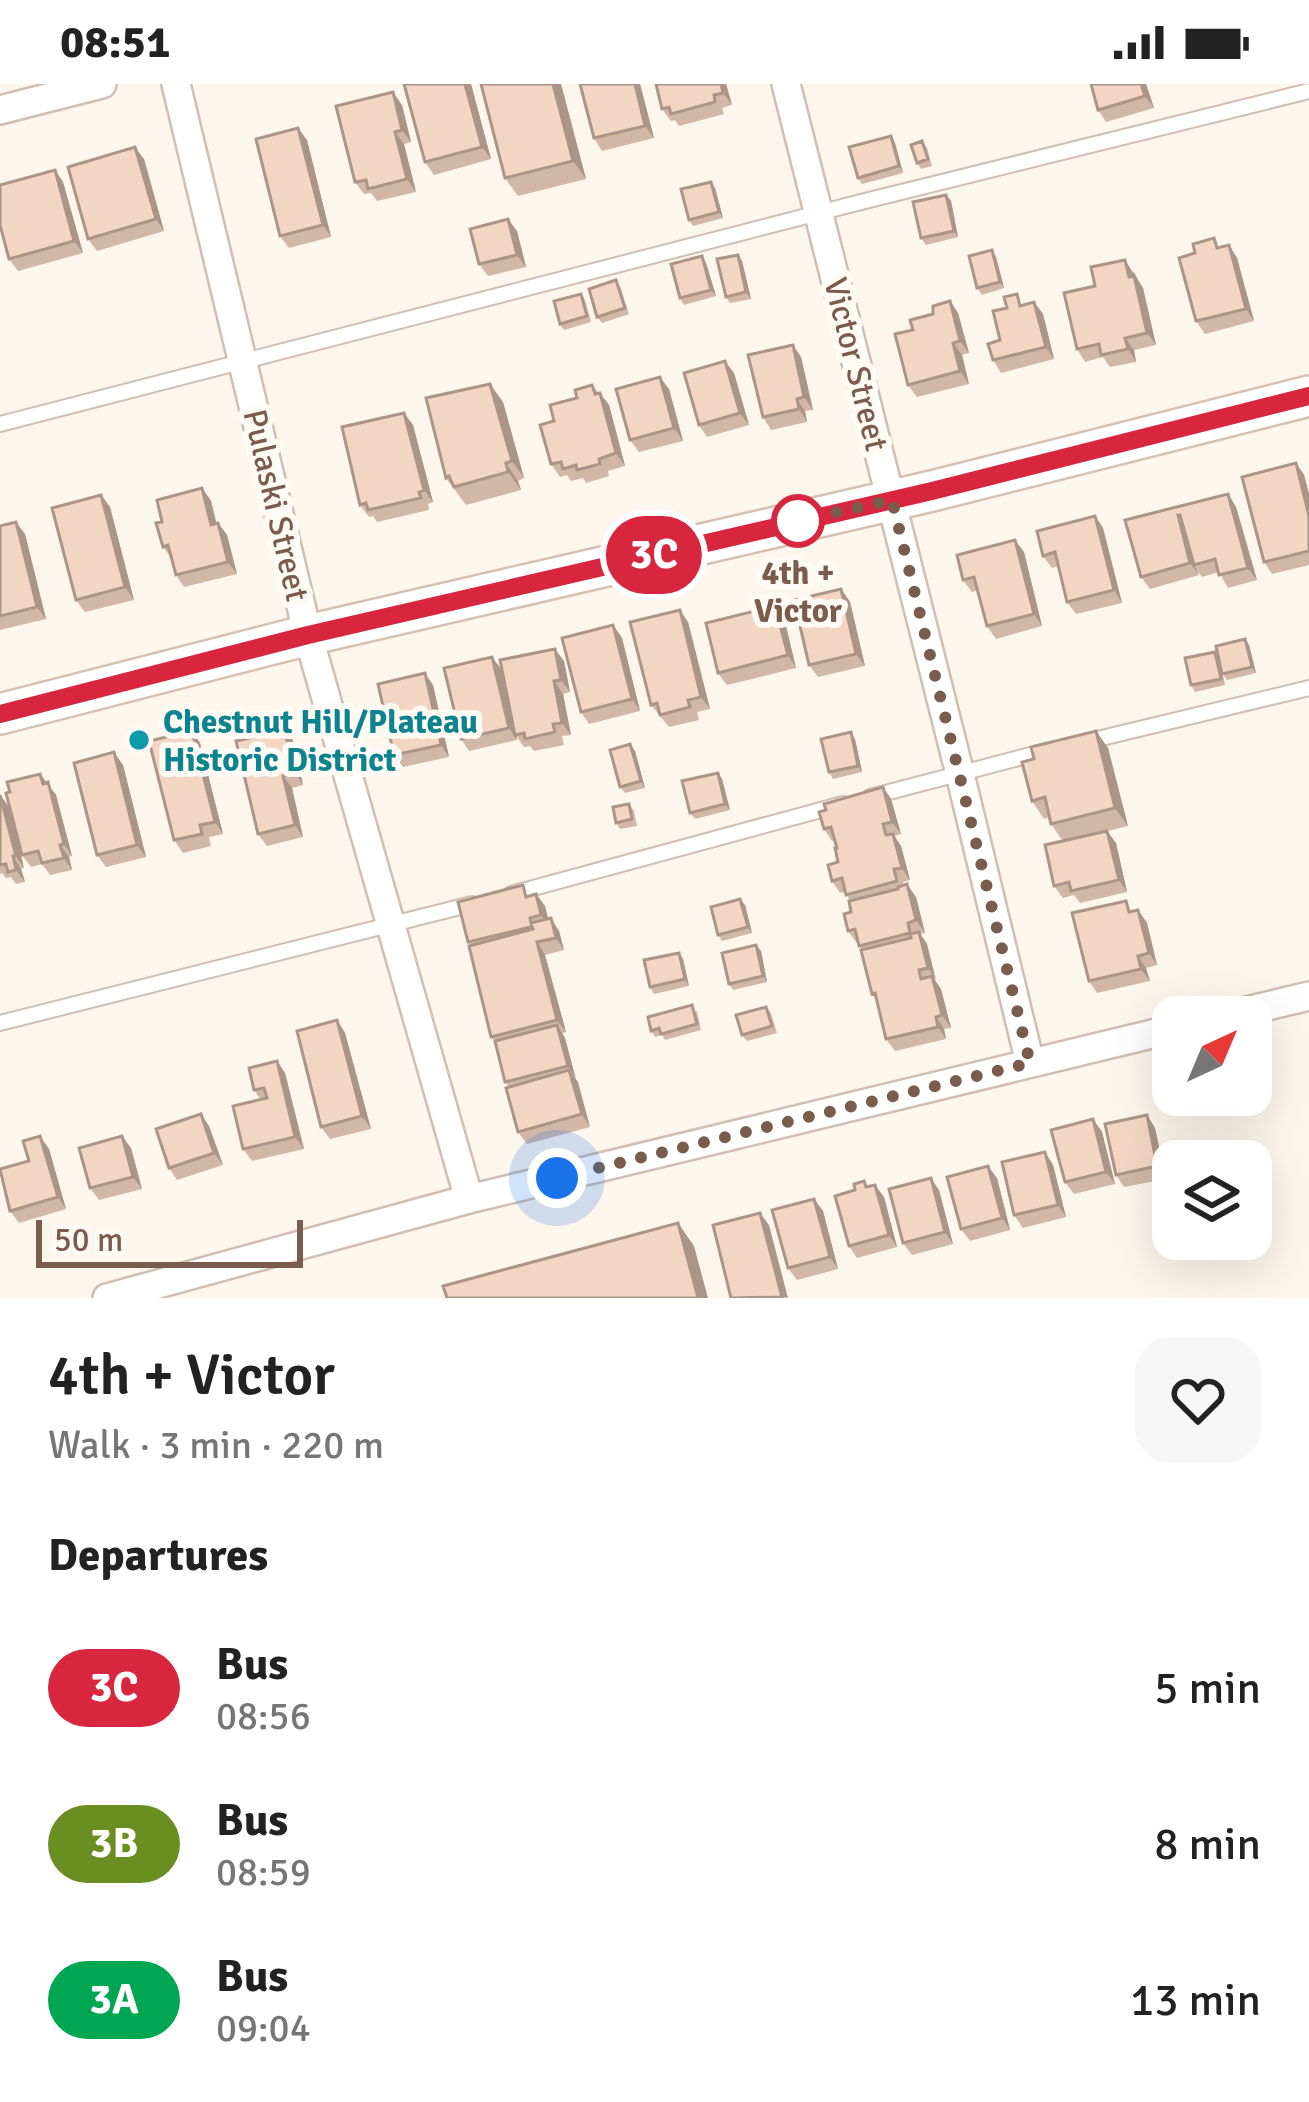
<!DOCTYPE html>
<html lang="en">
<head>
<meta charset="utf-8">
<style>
  body { margin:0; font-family:Signika,sans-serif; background:#f6f6f6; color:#222; height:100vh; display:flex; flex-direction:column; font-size:45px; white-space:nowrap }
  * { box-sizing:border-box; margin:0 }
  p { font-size:39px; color:#767676 }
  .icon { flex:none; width:66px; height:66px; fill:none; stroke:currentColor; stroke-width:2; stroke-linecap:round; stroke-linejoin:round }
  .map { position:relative; height:1214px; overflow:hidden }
  .drawer { display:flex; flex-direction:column; background:#fff; flex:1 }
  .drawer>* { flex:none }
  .badge { padding:0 24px; border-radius:39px; font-size:42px; line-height:78px }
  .needle { width:78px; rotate:44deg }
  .controls { position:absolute; left:1152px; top:912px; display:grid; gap:24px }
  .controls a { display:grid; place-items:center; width:120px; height:120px; border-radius:24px; background:#fff; box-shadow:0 12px 48px #0002; font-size:60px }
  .scale { position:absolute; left:36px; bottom:30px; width:267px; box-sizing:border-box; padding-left:12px; border:6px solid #7a5c4d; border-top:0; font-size:33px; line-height:42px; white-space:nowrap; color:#7a5c4d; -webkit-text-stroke:9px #fffaf3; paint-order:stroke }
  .you { position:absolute; width:60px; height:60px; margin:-30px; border:9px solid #fff; border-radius:50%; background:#1a73e8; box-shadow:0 0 0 18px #1a73e833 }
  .map>.badge { position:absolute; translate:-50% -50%; box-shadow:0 0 0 6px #fff }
  h2 { padding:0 48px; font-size:45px; line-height:108px }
  .round { display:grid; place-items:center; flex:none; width:126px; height:126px; border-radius:36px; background:#f6f6f6 }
  .head { display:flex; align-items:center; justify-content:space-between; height:204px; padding:0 48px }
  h1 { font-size:57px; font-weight:600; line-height:90px }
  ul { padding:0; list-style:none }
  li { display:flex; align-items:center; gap:36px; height:156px; padding:0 48px }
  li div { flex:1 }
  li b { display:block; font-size:45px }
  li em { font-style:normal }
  li .badge { min-width:132px; font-weight:700; text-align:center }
  .status { display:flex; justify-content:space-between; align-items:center; height:84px; padding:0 60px; background:#fff; direction:ltr }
  .status svg { height:33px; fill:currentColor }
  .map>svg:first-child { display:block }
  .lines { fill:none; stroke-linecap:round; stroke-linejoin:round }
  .lane-casing { stroke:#d1beb0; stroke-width:18 }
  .street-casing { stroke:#d1beb0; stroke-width:32 }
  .secondary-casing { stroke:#d6c0b0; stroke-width:44 }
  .lane { stroke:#fff; stroke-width:14 }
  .street { stroke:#fff; stroke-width:27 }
  .secondary { stroke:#fff; stroke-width:39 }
  .wall { fill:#d1b7a8 }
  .shaded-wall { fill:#aa9588 }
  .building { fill:#f3d5c3; stroke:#aa9588; stroke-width:3 }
  .line-casing { stroke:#fff; stroke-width:27 }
  .line { stroke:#d7263d; stroke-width:18 }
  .walk { stroke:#7a5c4d; stroke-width:12; stroke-dasharray:0 21.6 }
  .stop-dot { fill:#fff; stroke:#d7263d; stroke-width:6 }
  .culture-dot { fill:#0f9aa8; stroke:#fffaf3; stroke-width:4.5 }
  .labels { text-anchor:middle; stroke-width:12; stroke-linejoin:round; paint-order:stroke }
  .street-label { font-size:33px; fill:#7a5c4d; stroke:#fffaf3 }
  .stop-label { font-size:33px; font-weight:bold; fill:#7a5c4d; stroke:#fffaf3 }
  .culture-label { font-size:33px; font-weight:bold; fill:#0d838f; stroke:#fffaf3; text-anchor:start }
</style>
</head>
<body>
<div class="status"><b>08:51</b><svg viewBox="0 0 49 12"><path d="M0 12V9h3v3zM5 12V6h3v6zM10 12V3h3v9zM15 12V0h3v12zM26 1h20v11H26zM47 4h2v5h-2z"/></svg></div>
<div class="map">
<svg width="1309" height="1214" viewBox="0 0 1309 1214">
  <rect width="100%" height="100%" fill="#fdf6ec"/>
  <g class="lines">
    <g class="lane-casing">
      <path id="lane" d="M0,340L861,118L1309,7
        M1085,658L1309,604
        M870,713L1046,667
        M511,810L843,720
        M0,939L472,820"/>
    </g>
    <g class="street-casing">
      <path id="street" d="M176,0L308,551L469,1115
        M786,0L960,690L1030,979
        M0,26L102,0
        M1221,933L1309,912
        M107,1214L469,1115L1173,945"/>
    </g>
    <g class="secondary-casing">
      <path id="secondary" d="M0,630L308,551L932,407L1309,312"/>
    </g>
    <use href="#lane" class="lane"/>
    <use href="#street" class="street"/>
    <use href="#secondary" class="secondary"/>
  </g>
  <path class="wall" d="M471,0L491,75L434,91L425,78Z
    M561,0L586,95L518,112L505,94Z
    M580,0H640L654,54L602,67L594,54Z
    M726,0L732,21L722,24L724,30L679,42L675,36L671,37L662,25Z
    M1091,0H1146L1154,24L1106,38L1098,26Z
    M402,21L411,58L404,60L416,108L377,117L371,109L364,110L355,98Z
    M307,56L331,153L289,164L280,152Z
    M922,57L927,64L932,82L921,85L917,79Z
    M895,59L903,89L862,100L858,94Z
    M144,75L164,147L97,167L88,155Z
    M55,86L63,98L83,169L18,187L9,175Z
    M715,104L723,134L693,142L689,136Z
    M946,111L951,117L958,153L926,161L921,154Z
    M517,147L526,183L488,192L479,180Z
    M1229,161L1237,174L1254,237L1205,250L1196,237L1220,163Z
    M992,166L996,173L1004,204L982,211L977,204Z
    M738,171L742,177L751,215L730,219L726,213Z
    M702,172L706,179L716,212L684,221L680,214Z
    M1134,188L1143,204L1156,261L1134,266L1136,278L1110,283L1103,273L1085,278L1077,265L1095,202Z
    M620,202L629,230L602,239L597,233Z
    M581,210L585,216L591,238L564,246L560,240Z
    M950,217L958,229L969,269L962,271L969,300L917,313L908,301L913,246Z
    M1034,218L1043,230L1054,275L1001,289L993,276L1000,256L1025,221Z
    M801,273L813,326L805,327L807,338L771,346L763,333Z
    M734,289L749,341L707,353L699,341Z
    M592,301L609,321L625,382L608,387L609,392L586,399L583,394L571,397L567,391L560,393L551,380L577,314Z
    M669,305L683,357L639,368L630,356Z
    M503,318L524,394L518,397L521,406L466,421L446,394Z
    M404,329L413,341L433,418L428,420L429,426L377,438L373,432L369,433L360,421Z
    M1296,379L1304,391L1309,410V481L1272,490L1264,478Z
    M202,404L211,417L216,440L218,439L227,451L237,490L184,503L176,491L172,475L163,463L162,438Z
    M1228,410L1236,423L1257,496L1228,504L1219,488L1202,493L1197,486L1199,491L1150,505L1141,493L1125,436Z
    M101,411L110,423L134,516L85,528L76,516Z
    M1095,432L1103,444L1122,519L1076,530L1067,518L1058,482L1052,484L1043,472Z
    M0,442L25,450L46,535L0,546Z
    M1024,468L1042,542L996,555L987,542L978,506L972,508L963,496Z
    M841,505L850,518L865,582L818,593L809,581Z
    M775,522L784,534L796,584L727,601L718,589Z
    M688,538L710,625L697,628L699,636L669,643L651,621Z
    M613,541L622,554L640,627L589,640L581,628Z
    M1245,555L1249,561L1256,589L1227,596L1223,590L1225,601L1195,608L1191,601L1215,568L1218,573Z
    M492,573L501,585L509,621L564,577L570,608L563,610L571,651L562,652L564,661L534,667L530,662L524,663L517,653V656L469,667L461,655Z
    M433,601L449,673L403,683L394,671Z
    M192,647L200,659L223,750L209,753L211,762L183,769L174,756Z
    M1096,647L1108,664L1128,742L1107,747L1116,759L1127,808L1080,819L1074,811L1063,814L1054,802L1063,757L1051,740L1050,733L1044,735L1032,717L1034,675Z
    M292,654L303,701L292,704L303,753L267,762L258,750Z
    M855,655L862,688L833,695L829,688Z
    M630,660L635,667L645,704L625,709L620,703Z
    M123,681L146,773L106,783L97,771Z
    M718,689L722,695L730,726L695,735L690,729Z
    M40,690L56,711L72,772L69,773L72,786L50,791L42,780L31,783L22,771Z
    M883,703L891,715L901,750L894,752L901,762L910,796L903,798L904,801L916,813L925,849L920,850L927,860L935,896L941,905L951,944L944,945L946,955L895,967L886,955L877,917L872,910L862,866L848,847L851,828L850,817L845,808L840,809L832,797L838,778L837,764L835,756L832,757L824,745Z
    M0,711L9,723L24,784L21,785L25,798L16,800L11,793L6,794L2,789L0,790Z
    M629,720L634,727L637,742L620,745L616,739Z
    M536,810L545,822L548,835L559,847L564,866L545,871L566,948L562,949L565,954L575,995L590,1043L527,1060L518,1048L509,1003L505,998L495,958L491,953L468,858L530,812Z
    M745,821L752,849L722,857L718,851Z
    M1138,826L1147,839L1157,881L1146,884L1150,897L1097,909L1089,897L1133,827Z
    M756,861L761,867L767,898L733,906L729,900Z
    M679,869L683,875L689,902L654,910L650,903Z
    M766,923L771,929L777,949L747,957L742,951Z
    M697,927L701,946L665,956L662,951L655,953L651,947Z
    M337,936L345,949L371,1045L330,1055L321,1043Z
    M277,977L285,989L304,1065L252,1077L243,1065L261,1016L254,1006Z
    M1147,1031L1155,1044L1166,1095L1124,1103L1116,1091Z
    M1093,1035L1102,1048L1115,1100L1074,1110L1065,1098Z
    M209,1042L223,1081L177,1096L169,1084Z
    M131,1064L142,1105L99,1116L90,1104Z
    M49,1065L66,1125L19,1139L10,1127L29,1077Z
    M1045,1068L1053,1081L1066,1133L1023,1144L1014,1131Z
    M997,1094L1010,1146L970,1157L961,1145Z
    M864,1097L868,1103L875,1101L884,1113L897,1163L857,1174L849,1162L855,1106Z
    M939,1106L953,1160L912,1171L903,1159Z
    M814,1115L823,1127L838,1185L797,1196L788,1184Z"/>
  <path class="shaded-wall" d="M465,0H471L491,75L482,63Z
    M553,0H561L586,95L573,77Z
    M635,0H640L654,54L645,42Z
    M721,0H726L732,21L723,9Z
    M1141,0H1146L1154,24L1145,12Z
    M393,8L402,21L411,58L402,46Z
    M298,44L307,56L331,153L323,141Z
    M395,48L404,60L416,108L407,95Z
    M891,52L895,59L903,89L899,82Z
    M135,63L144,75L164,147L156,135Z
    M55,86L63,98L83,169L74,157Z
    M711,98L715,104L723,134L719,128Z
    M946,111L951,117L958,153L954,147Z
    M508,135L517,147L526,183L517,171Z
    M1229,161L1237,174L1254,237L1246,225Z
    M992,166L996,173L1004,204L1000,198Z
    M738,171L742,177L751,215L746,208Z
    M702,172L706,179L716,212L711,206Z
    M1125,176L1143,204L1156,261L1147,249Z
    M950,217L958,229L969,269L960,257Z
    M1034,218L1043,230L1054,275L1046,263Z
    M1125,254L1134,266L1136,278L1128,265Z
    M953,259L962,271L969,300L960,287Z
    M793,261L801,273L813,326L804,313Z
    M725,277L734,289L749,341L740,329Z
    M660,293L669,305L683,357L674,344Z
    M490,300L503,318L524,394L512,377Z
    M600,309L609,321L625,382L616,369Z
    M797,315L805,327L807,338L799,325Z
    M404,329L413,341L433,418L424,406Z
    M506,379L518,397L521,406L508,388Z
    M1296,379L1304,391L1309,410V432Z
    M202,404L211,417L220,453L211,441Z
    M1228,410L1236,423L1257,496L1248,484Z
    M101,411L110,423L134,516L125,503Z
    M1178,431L1186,444L1194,481L1199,491L1190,479Z
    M1095,432L1103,444L1122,519L1114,506Z
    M16,438L25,450L46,535L37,523Z
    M218,439L227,451L237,490L228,478Z
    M1015,456L1024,468L1042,542L1034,530Z
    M841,505L850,518L865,582L856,570Z
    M775,522L784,534L796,584L788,571Z
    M680,526L688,538L710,625L701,613Z
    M613,541L622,554L640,627L632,615Z
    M1245,555L1249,561L1256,589L1252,583Z
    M555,565L564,577L570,608L561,596Z
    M492,573L501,585L517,656L509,644Z
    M425,589L433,601L449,673L441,661Z
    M554,597L563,610L571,651L562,639Z
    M283,641L292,654L303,701L295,689Z
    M192,647L200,659L223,750L215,738Z
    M1096,647L1108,664L1128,742L1115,724Z
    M851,648L855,655L862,688L858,682Z
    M630,660L635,667L645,704L641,697Z
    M114,668L123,681L146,773L137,761Z
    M718,689L722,695L730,726L725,720Z
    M40,690L56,711L72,772L64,760Z
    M283,692L292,704L303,753L295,741Z
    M883,703L891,715L901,750L892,738Z
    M0,711L9,723L24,784L16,772Z
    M1107,747L1116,759L1127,808L1119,796Z
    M893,750L901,762L910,796L902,784Z
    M60,761L69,773L72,786L64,774Z
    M13,772L21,785L25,798L16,786Z
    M907,800L916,813L925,849L916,836Z
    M536,810L545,822L550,843L541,831Z
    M740,815L745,821L752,849L748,843Z
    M1138,826L1147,839L1157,881L1149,869Z
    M551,834L559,847L564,866L556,854Z
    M919,848L927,860L936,896L928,884Z
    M537,858L545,871L566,948L557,936Z
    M756,861L761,867L767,898L763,892Z
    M679,869L683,875L689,902L685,895Z
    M1138,872L1146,884L1150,897L1141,885Z
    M932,892L941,905L951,944L942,931Z
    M936,933L944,945L946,955L938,943Z
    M337,936L345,949L371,1045L362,1032Z
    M557,941L565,954L576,995L568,982Z
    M277,977L285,989L304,1065L295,1053Z
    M569,986L578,998L590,1043L582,1030Z
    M201,1030L209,1042L223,1081L214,1069Z
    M1147,1031L1155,1044L1166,1095L1157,1082Z
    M1093,1035L1102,1048L1115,1100L1106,1088Z
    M40,1052L49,1065L66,1125L58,1113Z
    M122,1052L131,1064L142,1105L133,1093Z
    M1045,1068L1053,1081L1066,1133L1058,1121Z
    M988,1082L997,1094L1010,1146L1002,1134Z
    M931,1094L939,1106L953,1160L945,1148Z
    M875,1101L884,1113L897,1163L889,1151Z
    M814,1115L823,1127L838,1185L830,1173Z
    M760,1129L769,1141L788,1214L782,1213Z
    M678,1139L694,1162L708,1214H698Z"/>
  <path class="building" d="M404,0H465L482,63L425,78Z
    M481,0H553L573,77L505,94Z
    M580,0H635L645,42L594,54Z
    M656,0H721L723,9L714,11L715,18L671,30L669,23L662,25Z
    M1091,0H1141L1145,12L1098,26Z
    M393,8L402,46L395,48L407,95L368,105L366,96L355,98L336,22Z
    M298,44L323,141L280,152L256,55Z
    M891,52L899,82L858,94L849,63Z
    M922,57L928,75L917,79L911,61Z
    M135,63L156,135L88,155L68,83Z
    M55,86L74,157L9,175L0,141V101Z
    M711,98L719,128L689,136L681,105Z
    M946,111L954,147L921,154L913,118Z
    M508,135L517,171L479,180L470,145Z
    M1214,154L1217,164L1229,161L1246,225L1196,237L1179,174L1195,169L1193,160Z
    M992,166L1000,198L977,204L969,172Z
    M738,171L746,208L726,213L717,175Z
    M702,172L711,206L680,214L671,180Z
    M1125,176L1129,193L1134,192L1147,249L1125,254L1128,265L1101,271L1099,260L1077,265L1064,209L1095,202L1091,183Z
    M616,196L625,224L597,233L589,205Z
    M581,210L587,232L560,240L554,217Z
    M1017,210L1020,222L1034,218L1046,263L993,276L988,260L1000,256L993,227L1007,224L1004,213Z
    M950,217L960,257L953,259L960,287L908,301L895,250L913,246L910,236L933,230V222Z
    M793,261L804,313L797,315L799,325L763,333L748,271Z
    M725,277L740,329L699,341L684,289Z
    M660,293L674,344L630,356L616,305Z
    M490,300L512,377L506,379L508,388L454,403L449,392L446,394L426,314Z
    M592,301L595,310L600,309L616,369L599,375L600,380L577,386L576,381L563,385L561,378L551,380L540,341L554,337L550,321L577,314L575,306Z
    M404,329L424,406L419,408L421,414L368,426L366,419L360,421L342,343Z
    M1296,379L1309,432V467L1264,478L1242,393Z
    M202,404L211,441L218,439L228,478L176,491L168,461L163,463L156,439L162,438L157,416Z
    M1228,410L1248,484L1219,491L1215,475L1194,481L1180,431H1178L1190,479L1141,493L1125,436Z
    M101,411L125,503L76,516L52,424Z
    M1095,432L1114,506L1067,518L1055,468L1043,472L1037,447Z
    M16,438L37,523L0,532V442Z
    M1015,456L1034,530L987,542L974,493L963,496L957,471Z
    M841,505L856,570L809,581L794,516Z
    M775,522L788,571L718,589L706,539Z
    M680,526L701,613L688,616L690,623L660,631L657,619L651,621L630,538Z
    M613,541L632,615L581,628L562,554Z
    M1245,555L1252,583L1222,590L1216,562Z
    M555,565L561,596L554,597L562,639L553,640L555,648L525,655L524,649L515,651L500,576Z
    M1215,568L1221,595L1191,601L1185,574Z
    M492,573L509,644L461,655L444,584Z
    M425,589L441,661L394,671L378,600Z
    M283,641L295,689L283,692L295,741L258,750L236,657L254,653L253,649Z
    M192,647L215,738L200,741L202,750L174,756L149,657Z
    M1096,647L1115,724L1051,740L1045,713L1032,717L1022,678L1034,675L1031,663Z
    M851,648L858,682L829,688L821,655Z
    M630,660L641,697L620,703L610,666Z
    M114,668L137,761L97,771L74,679Z
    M718,689L725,720L690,729L682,697Z
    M40,690L43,700L48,698L64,760L60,761L64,774L42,779L38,767L22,771L6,709L10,708L7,698Z
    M883,703L892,738L883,740L886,751L893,750L902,784L894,785L897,797L846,811L842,794L832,797L828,781L838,778L835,764H837L831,743L824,745L819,728L826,726L824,720Z
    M0,711L16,772H13L16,786L8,788L6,780L0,781Z
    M629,720L632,735L616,739L613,723Z
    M1107,747L1119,796L1071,807L1069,798L1054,802L1045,761Z
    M907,800L916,836L908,839L910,849L859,862L855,845L848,847L844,830L851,828L849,817L898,805V803Z
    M523,801L526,813L536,810L541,831L530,834L531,839L551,834L556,854L537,858L557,936L491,953L469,862L533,845L531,841V843L468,858L458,818Z
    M740,815L748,843L718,851L711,823Z
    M1126,817L1129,828L1138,826L1149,869L1138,872L1141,885L1089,897L1072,829Z
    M919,848L928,884L919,886L921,895L932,892L942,931L936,933L938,943L886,955L875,909L872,910L861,866L911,854L910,850Z
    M756,861L763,892L729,900L722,869Z
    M679,869L685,895L650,903L644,876Z
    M692,921L697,940L661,950L659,944L651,947L648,933Z
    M766,923L772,942L742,951L736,931Z
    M337,936L362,1032L321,1043L297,947Z
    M557,941L568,982L505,998L495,957Z
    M277,977L295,1053L243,1065L233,1022L267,1014L264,1004L254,1006L249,984Z
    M569,986L582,1030L518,1048L506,1004Z
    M201,1030L214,1069L169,1084L156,1045Z
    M1147,1031L1157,1082L1116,1091L1105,1040Z
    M1093,1035L1106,1088L1065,1098L1051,1046Z
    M40,1052L58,1113L10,1127L0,1085L29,1077L23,1057Z
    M122,1052L133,1093L90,1104L79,1064Z
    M1045,1068L1058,1121L1014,1131L1002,1078Z
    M988,1082L1002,1134L961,1145L947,1093Z
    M931,1094L945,1148L903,1159L889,1105Z
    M864,1097L866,1103L875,1101L889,1151L849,1162L835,1112L855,1106L854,1100Z
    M814,1115L830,1173L788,1184L772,1126Z
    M760,1129L782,1213L731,1214L713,1141Z
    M678,1139L698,1214H447L443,1202Z"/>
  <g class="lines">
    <g class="line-casing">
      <path id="line" d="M0,630L308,551L932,407L1309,312"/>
    </g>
    <use href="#line" class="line"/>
    <path class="walk" d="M557,1094L1030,979L892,416L798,437"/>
  </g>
  <circle class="stop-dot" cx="798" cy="437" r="24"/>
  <circle class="culture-dot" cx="139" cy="656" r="12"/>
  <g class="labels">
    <g class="street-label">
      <text transform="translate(857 280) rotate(76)" y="12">Victor Street</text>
      <text transform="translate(277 421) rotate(77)" y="12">Pulaski Street</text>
    </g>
    <g class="stop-label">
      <text x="798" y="500">4th +<tspan x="798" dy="38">Victor</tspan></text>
    </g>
    <g class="culture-label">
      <text x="163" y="649">Chestnut Hill/Plateau<tspan x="163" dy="38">Historic District</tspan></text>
    </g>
  </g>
</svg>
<div class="controls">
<a><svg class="needle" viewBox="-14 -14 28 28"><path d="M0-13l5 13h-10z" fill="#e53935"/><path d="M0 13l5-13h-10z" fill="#767676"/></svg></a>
<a><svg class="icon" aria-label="layers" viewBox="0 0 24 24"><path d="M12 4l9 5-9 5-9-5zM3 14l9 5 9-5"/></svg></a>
</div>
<div class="scale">50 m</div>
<div class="you" style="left:557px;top:1094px"></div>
<b class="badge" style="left:654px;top:471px;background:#d7263d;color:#fff">3C</b>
</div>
<section class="drawer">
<div class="head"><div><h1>4th + Victor</h1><p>Walk · 3 min · 220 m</p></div><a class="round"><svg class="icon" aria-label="heart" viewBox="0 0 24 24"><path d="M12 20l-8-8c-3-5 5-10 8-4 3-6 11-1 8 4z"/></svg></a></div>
<h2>Departures</h2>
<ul>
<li><span class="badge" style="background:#d7263d;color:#fff">3C</span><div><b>Bus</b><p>08:56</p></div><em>5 min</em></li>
<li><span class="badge" style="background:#6b8e23;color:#fff">3B</span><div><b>Bus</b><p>08:59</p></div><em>8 min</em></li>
<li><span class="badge" style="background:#00a651;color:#fff">3A</span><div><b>Bus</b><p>09:04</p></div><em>13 min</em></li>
</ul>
</section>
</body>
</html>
